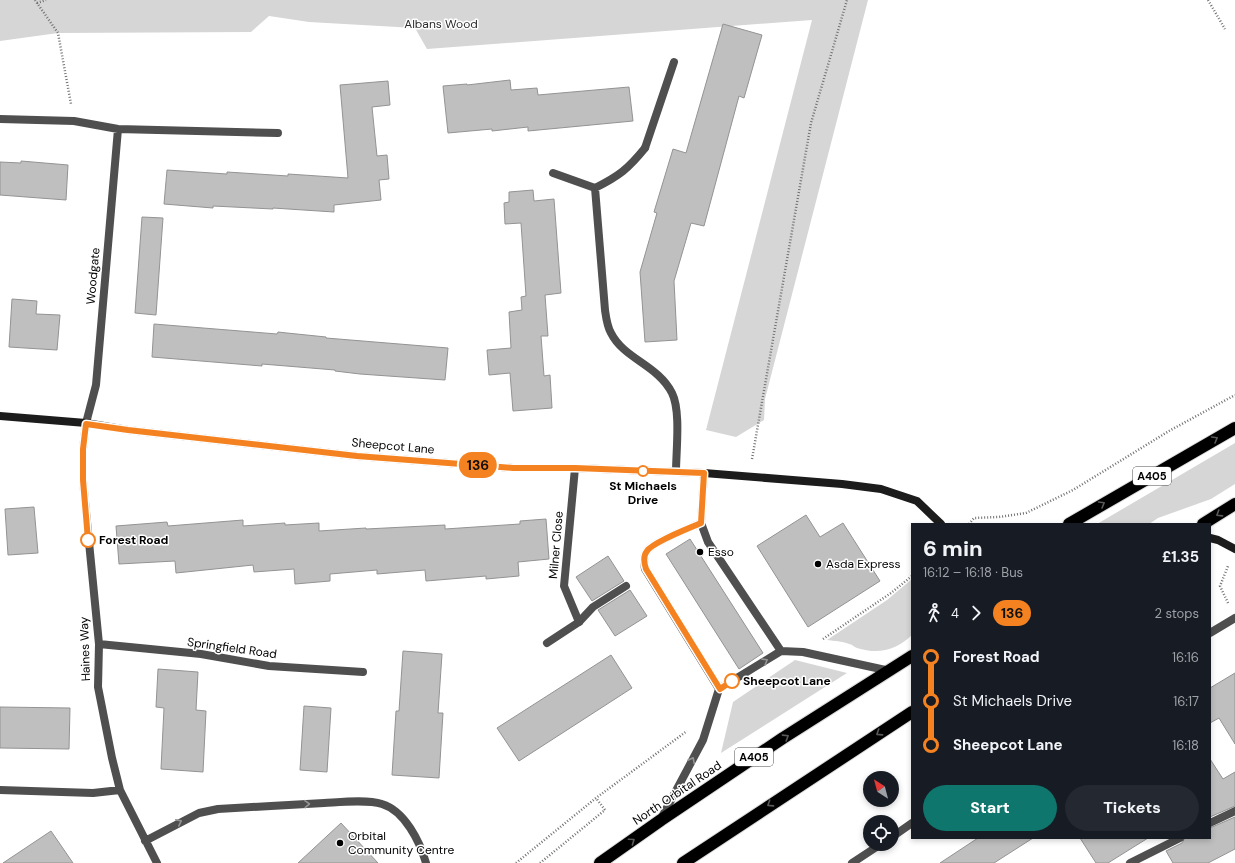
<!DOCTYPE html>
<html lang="en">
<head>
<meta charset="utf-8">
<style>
  body { margin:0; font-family:"DM Sans",sans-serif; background:#242831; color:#f1f3f6; height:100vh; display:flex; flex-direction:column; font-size:15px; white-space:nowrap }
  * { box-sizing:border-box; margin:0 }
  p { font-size:13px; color:#9ea1a6 }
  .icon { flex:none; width:22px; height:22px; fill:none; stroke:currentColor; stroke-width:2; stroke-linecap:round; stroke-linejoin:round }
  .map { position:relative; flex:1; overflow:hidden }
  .details { position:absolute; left:911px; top:523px; width:300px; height:316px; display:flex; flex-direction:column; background:#171b24; border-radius:0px; box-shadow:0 2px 6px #0003 }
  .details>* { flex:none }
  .badge { padding:0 8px; border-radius:13px; font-size:14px; line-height:26px }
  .needle { width:26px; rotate:324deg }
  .tools { position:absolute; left:863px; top:771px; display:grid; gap:8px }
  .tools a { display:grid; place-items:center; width:36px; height:36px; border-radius:50%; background:#171b24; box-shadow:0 2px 6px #0003; font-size:20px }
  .map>.badge { position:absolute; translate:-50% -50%; box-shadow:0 0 0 2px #fff }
  .legs { display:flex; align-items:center; gap:6px; height:44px; padding:0 12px; font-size:13px }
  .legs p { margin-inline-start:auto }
  .overview { display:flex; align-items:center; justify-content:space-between; height:68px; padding:0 12px }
  h1 { font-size:22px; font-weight:800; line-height:30px }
  .button { display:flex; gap:8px; margin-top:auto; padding:8px 12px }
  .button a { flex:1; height:46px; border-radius:24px; background:#0f766e; color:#fff; font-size:16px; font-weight:800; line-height:46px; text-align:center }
  .button a+a { background:#242831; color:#f1f3f6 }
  ul { padding:0 12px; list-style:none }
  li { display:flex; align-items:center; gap:14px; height:44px; font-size:15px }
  li i { display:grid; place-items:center; width:6px; height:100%; margin:0 5px; background:currentColor }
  li i::after { content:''; width:10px; height:10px; margin:-5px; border:3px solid; border-radius:50%; background:#171b24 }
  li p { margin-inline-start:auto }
  li:first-child i { background:linear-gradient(#0000 50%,currentColor 0) }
  li:last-child i { background:linear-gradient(currentColor 50%,#0000 0) }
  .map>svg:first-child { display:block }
  .green { fill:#d6d6d6 }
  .building { fill:#bfbfbf; stroke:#939393 }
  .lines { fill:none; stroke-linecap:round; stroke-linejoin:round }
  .highway-casing { stroke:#dbdbdb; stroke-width:14 }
  .path { stroke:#717171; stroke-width:2.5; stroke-dasharray:1 2; stroke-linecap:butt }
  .lane { stroke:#4f4f4f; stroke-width:8 }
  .street { stroke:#4f4f4f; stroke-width:8 }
  .secondary { stroke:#1c1c1c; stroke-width:8 }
  .highway { stroke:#000; stroke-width:12 }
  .oneway { stroke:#595959 }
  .oneway2 { stroke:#959595 }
  .line-1-casing { stroke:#fff; stroke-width:9 }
  .line-1 { stroke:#f58220; stroke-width:6 }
  .stop-1-dot { fill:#fff; stroke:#f58220; stroke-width:2 }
  .poi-dot { fill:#000; stroke:#fff; stroke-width:1.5 }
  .labels { text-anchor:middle; stroke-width:3; stroke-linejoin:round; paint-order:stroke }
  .shield { fill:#fff; stroke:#4c4c4c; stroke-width:1 }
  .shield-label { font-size:11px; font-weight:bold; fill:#000 }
  .park-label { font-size:12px; fill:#2d2d2d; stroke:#fff }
  .street-label { font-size:12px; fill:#000; stroke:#fff }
  .stop-label { font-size:12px; font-weight:bold; fill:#000; stroke:#fff; text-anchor:start }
  .poi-label { font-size:12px; fill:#000; stroke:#fff; text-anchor:start }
</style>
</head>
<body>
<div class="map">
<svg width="1235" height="863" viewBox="0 0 1235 863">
  <rect width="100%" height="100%" fill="#fff"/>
  <path class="green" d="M0,0H868L765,399L764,420L736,437L706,430L812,20L427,49L415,28L309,22L269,16L251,32L58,33L0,41Z
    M1235,443V484L1211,499L1158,518L1149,524H1097Z
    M912,579V635C896,650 879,655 857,648C854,647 852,644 849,644C842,641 834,641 827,640L887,600Z
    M795,660L847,673L721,753L733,702Z"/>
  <path class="building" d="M723,24L762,35L744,98L739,96L704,226L691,223L674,281L677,340L645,342L640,272L657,213L654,212L673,149L686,153Z
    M510,80L511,90L537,88L538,95L629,87L633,121L528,131V127L492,131V129L448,133L443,86L467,84V85Z
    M388,81L390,105L372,107L377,156L387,155L389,179L379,180L381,200L334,205V212L273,208V209L213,206V208L164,204L167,170L227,174V172L288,176V174L348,178L340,85Z
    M21,161L68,165L66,200L0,195V162L21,163Z
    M533,190L534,201L554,199L561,293L545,295L548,336H541L544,376L550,375L552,408L513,411L510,373L489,375L487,350L511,348L509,312L522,310L521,297L526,296L521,223L505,224L504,203L509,202V192Z
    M142,217L163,218L156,315L135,313Z
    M12,299L37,301L36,314L60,315L57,350L9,347Z
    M154,324L277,334L278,332L287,333L326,337V338L448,348L445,380L360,374L335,371V370L262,364V366L152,357Z
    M34,507L38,553L8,555L5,509Z
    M806,515L820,537L843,523L880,581L808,627L757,546Z
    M546,519L549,559L518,562L519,576L486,579V576L426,581L425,570L377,574V570L330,574V581L295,584L294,569L254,572L253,565L176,573L175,561L119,564L116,526L167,522L168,526L243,520V526L285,523V525L319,523V531L366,528V529L445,525V529L520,524V521Z
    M690,539L763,653L739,669L666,554Z
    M608,556L624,581L592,601L576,577Z
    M630,590L647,616L615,636L598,610Z
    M403,651L442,654L438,713H443L439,778L392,775L396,711H399Z
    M611,655L632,688L519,761L497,728Z
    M158,669L198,672L196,710L206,711L203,772L161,769L164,708L156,707Z
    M1235,673V744L1219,718L1210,723V688Z
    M304,706L331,708L327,772L300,770Z
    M0,707L70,708L69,749L0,748Z
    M1210,759L1223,779L1235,772V806L1210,817Z
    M1235,817V849L1208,863H1173L1166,851L1182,843L1185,838H1210V828Z
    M341,823L378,863H298Z
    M51,831L73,863H3Z
    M978,838H1033L994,863H940Z
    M1080,838H1148L1108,863H1096Z"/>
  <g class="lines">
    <g class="highway-casing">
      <path id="highway" d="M1069,524L1235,428
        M1203,524L1235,504
        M600,863L661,820L783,738L912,656
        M683,863L912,712"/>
    </g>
    <path class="path" d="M35,0L58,33L71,104
      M1208,0L1225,29
      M37,3L46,0
      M752,459L811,123L847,0
      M969,524L974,518L999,517L1026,513L1073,490L1169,431L1235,395
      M1228,603L1220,586L1228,566
      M823,639L891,593L912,576
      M516,863L596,798L687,731
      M540,863L605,810L596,798"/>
    <path class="lane" d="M645,148L674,62
      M704,473L701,523L708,542L781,651
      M701,523C690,528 653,542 647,551C643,556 644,563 645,569L719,689
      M547,643L579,622L593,607L626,586
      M662,817L703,740L719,689L781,651L803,652L890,671
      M1210,823L1235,811
      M1130,863L1180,838"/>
    <path class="street" d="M0,119L74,121L118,129L278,133
      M118,129L96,385L86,423L83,449V481L99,644L98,687L112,758L120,790L157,863
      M553,173L595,188C619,176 628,169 645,148
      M595,188L605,310C606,317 607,326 611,333C624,359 658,365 672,393C681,411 676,451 676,472
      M575,468L564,586L579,622
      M1210,633L1235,618
      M99,644L201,654L269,666L363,672
      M0,790L93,793L120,790
      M892,837L912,823
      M145,841L199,813L218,809C253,807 289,805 324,803C341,802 367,799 382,804C405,811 420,842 426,863
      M852,863L881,844"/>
    <path class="secondary" d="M0,416L86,423L128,430L357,456L513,468H575L704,473L842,484L881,489L917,501L941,524
      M1210,538L1218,540L1235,549"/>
    <use href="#highway" class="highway"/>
  </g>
  <defs><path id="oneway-chevron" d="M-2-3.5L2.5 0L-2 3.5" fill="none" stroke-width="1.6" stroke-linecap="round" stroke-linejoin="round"/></defs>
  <g class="oneway">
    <use href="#oneway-chevron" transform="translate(1215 439) rotate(-30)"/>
    <use href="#oneway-chevron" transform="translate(1102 504) rotate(-30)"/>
    <use href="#oneway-chevron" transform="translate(1219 514) rotate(148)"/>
    <use href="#oneway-chevron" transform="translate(879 733) rotate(147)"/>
    <use href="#oneway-chevron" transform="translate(786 737) rotate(-32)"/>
    <use href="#oneway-chevron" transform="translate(770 804) rotate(147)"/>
    <use href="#oneway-chevron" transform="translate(632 841) rotate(-35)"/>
  </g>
  <g class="oneway2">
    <use href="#oneway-chevron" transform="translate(765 661) rotate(-31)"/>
    <use href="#oneway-chevron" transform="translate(692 760) rotate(-63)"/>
    <use href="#oneway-chevron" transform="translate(307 804) rotate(-3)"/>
    <use href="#oneway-chevron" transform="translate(179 822) rotate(-27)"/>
  </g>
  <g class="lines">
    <g class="line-1-casing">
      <path id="line-1" d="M88,540L83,480V449L86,424L128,430L357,456L513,468H575L704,473L701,523C690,528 653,542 647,551C643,556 644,563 646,569L720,689L732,681"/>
    </g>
    <use href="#line-1" class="line-1"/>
  </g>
  <g class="stop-1-dot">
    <circle cx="643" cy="471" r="5"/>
    <circle cx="88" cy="540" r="7"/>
    <circle cx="732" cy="681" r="7"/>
  </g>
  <g class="poi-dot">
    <circle cx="700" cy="552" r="4"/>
    <circle cx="818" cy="564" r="4"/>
    <circle cx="340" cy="843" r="4"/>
  </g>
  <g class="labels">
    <g class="shield">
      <rect x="1133" y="467" width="38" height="18" rx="3"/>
      <rect x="735" y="748" width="38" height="18" rx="3"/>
    </g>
    <g class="shield-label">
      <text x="1152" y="480">A405</text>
      <text x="754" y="761">A405</text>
    </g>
    <g class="park-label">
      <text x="441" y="28">Albans Wood</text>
    </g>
    <g class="street-label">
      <text transform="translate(93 276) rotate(-85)" y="4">Woodgate</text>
      <text transform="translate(393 446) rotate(5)" y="4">Sheepcot Lane</text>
      <text transform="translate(556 545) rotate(-85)" y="4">Milner Close</text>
      <text transform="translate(232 648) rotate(8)" y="4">Springfield Road</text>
      <text transform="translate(85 649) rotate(-92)" y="4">Haines Way</text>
      <text transform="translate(677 793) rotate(-34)" y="4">North Orbital Road</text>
    </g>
    <g class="stop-label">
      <text x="643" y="490" text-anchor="middle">St Michaels<tspan x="643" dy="14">Drive</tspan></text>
      <text x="99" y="544">Forest Road</text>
      <text x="743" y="685">Sheepcot Lane</text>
    </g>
    <g class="poi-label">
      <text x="708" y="556">Esso</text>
      <text x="826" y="568">Asda Express</text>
      <text x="348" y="840">Orbital<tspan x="348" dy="14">Community Centre</tspan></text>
    </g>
  </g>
</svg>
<div class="tools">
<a><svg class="needle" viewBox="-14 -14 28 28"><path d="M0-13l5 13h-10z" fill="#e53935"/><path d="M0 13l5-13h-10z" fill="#9ea1a6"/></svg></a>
<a><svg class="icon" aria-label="locate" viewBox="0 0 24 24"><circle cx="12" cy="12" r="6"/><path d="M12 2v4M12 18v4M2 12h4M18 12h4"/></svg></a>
</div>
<b class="badge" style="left:478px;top:465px;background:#f58220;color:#111">136</b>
<section class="details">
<div class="overview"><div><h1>6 min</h1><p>16:12 – 16:18 · Bus</p></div><b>£1.35</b></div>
<div class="legs"><svg class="icon" aria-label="walk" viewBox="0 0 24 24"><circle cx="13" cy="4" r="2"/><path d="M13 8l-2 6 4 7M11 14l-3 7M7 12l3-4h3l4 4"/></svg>4<svg class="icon" aria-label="forward" viewBox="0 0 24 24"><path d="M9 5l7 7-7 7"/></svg><b class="badge" style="background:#f58220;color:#111">136</b><p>2 stops</p></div>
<ul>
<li><i style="color:#f58220"></i><b>Forest Road</b><p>16:16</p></li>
<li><i style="color:#f58220"></i><span>St Michaels Drive</span><p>16:17</p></li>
<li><i style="color:#f58220"></i><b>Sheepcot Lane</b><p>16:18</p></li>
</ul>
<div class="button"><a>Start</a><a>Tickets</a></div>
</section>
</div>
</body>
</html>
